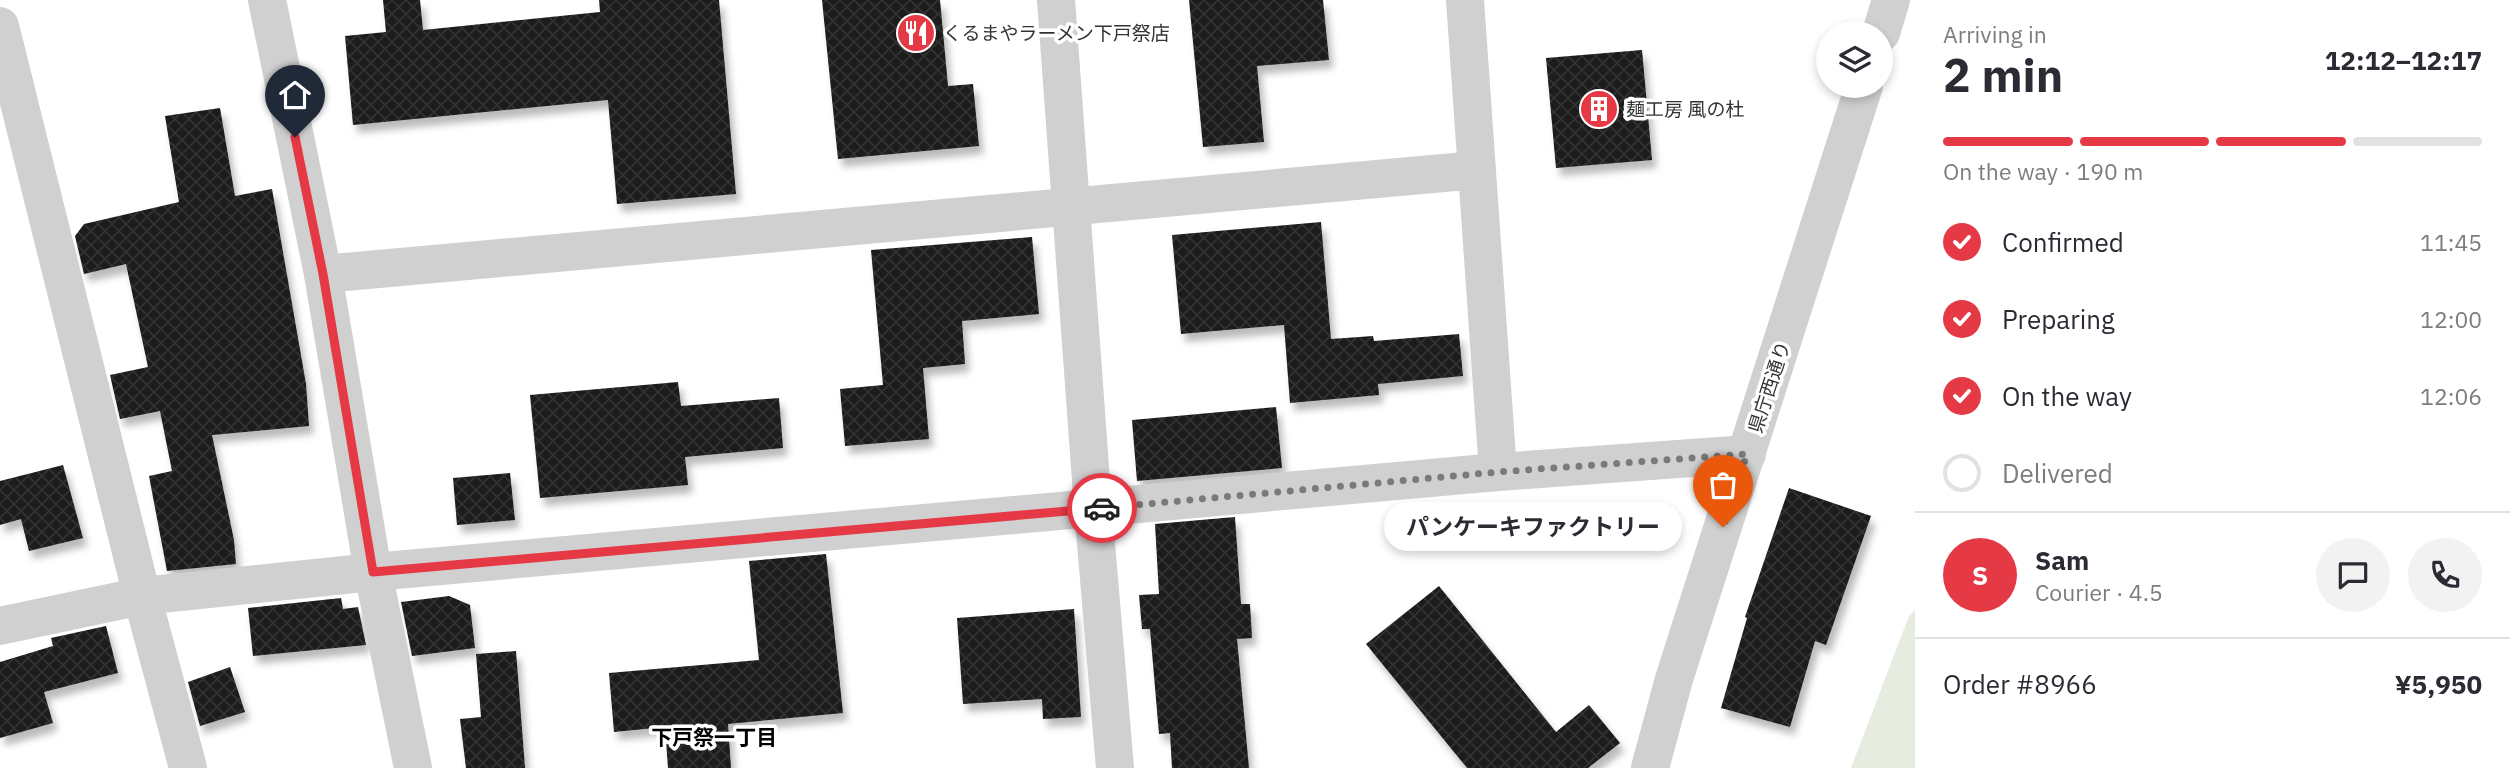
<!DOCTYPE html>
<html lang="en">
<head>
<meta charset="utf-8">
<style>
  body { margin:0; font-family:"IBM Plex Sans","Noto Sans JP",sans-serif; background:#f2f2f3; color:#2b2b33; height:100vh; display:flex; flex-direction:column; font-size:26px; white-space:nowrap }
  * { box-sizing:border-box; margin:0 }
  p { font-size:23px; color:#7c7c81 }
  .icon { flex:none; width:38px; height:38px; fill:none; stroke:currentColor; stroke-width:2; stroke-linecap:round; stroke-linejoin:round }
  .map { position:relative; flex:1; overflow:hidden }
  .sheet { display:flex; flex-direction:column; background:#fff; width:595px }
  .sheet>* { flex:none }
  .controls { position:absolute; left:1816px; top:21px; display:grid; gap:14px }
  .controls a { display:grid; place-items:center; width:77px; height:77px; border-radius:50%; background:#fff; box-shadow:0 4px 10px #0003; font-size:35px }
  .pin { position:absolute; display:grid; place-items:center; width:60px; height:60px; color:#fff; margin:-72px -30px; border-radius:50% 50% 50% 0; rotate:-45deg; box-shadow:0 0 7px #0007 }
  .pin .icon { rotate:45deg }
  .courier { position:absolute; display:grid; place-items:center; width:70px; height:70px; margin:-35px; border:5px solid #e63946; border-radius:50%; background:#fff; color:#222; box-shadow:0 2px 9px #0007 }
  .bubble { position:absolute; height:49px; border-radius:24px; background:#fff; box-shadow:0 4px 10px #0003; font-size:23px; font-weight:700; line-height:49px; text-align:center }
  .headline em { font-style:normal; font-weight:700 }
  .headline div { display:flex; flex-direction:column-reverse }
  .headline { display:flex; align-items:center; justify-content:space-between; height:119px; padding:0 28px }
  h1 { font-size:46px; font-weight:700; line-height:52px }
  .bar { display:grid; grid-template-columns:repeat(4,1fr); gap:10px 7px; align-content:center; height:84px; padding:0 28px }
  .bar i { height:9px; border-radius:5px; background:#e1e1e2 }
  .bar .active { background:#e63946 }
  .bar p { grid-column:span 4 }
  .line { display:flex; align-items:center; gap:18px; padding:0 28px; border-top:2px solid #e1e1e2 }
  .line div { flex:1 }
  .round { display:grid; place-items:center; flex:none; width:74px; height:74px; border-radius:37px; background:#f2f2f3 }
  ol { padding:0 28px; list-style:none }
  li { display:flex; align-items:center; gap:21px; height:77px }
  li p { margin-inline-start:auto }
  li .icon { padding:7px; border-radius:50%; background:#e63946; color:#fff; stroke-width:4 }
  li:last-child { color:#7c7c81 }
  li i { width:38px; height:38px; border:4px solid #e1e1e2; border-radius:50% }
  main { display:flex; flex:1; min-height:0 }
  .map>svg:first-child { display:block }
</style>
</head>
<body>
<main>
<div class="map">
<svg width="1915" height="768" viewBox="0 0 1915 768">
  <defs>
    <pattern id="building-cross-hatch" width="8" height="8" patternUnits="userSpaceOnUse" patternTransform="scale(1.75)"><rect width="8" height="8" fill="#1a1a1a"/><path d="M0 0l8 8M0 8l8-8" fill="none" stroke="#333"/></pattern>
    <filter id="shadow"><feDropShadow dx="4.5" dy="8" stdDeviation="3.5" flood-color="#0004"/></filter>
  </defs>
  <rect width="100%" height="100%" fill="#fff"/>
  <path fill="#e6ecdf" d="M 1915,610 L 1915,768 L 1851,768 L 1909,616 Z"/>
  <g fill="url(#building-cross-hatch)" filter="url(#shadow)">
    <path d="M 383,0 L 420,0 L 423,30 L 600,12 L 599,0 L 719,0 L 736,194 L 617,204 L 608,100 L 353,125 L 345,36 L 386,32 Z"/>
    <path d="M 822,0 L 940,0 L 948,86 L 973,84 L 979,146 L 838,159 Z"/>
    <path d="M 1189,0 L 1323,0 L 1329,60 L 1257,66 L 1264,142 L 1203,147 Z"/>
    <path d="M 1642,50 L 1652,160 L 1556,168 L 1546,58 Z"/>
    <path d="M 220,108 L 235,196 L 272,189 L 306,384 L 309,426 L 212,435 L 234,540 L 236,564 L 167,571 L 149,476 L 172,471 L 160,411 L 120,419 L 110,375 L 148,367 L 126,264 L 84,274 L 75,236 L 84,224 L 179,202 L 165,116 Z"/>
    <path d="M 1321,222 L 1331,339 L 1373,336 L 1374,341 L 1459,334 L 1463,376 L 1378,384 L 1379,395 L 1290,403 L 1284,325 L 1181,334 L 1172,235 Z"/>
    <path d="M 1032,237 L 1039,314 L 962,321 L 965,364 L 923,368 L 929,439 L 845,446 L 840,389 L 883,385 L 871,250 Z"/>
    <path d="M 678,382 L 681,406 L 779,398 L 783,448 L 685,457 L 688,485 L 540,498 L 530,395 Z"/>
    <path d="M 1276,407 L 1282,468 L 1137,481 L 1132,420 Z"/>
    <path d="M 63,465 L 83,538 L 29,551 L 21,519 L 0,525 L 0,481 Z"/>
    <path d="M 510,473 L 515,520 L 457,525 L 453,478 Z"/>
    <path d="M 1789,488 L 1871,516 L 1826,645 L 1815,641 L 1790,727 L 1721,708 L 1747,618 L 1745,617 Z"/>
    <path d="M 1235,517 L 1241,604 L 1250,604 L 1252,638 L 1237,639 L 1249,768 L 1172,768 L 1170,733 L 1159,734 L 1150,629 L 1142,629 L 1139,595 L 1159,594 L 1155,524 Z"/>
    <path d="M 826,554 L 843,713 L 728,724 L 731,768 L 668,768 L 665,727 L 614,732 L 609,673 L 759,660 L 749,561 Z"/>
    <path d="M 1439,586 L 1556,732 L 1589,705 L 1620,743 L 1588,768 L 1467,768 L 1366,644 Z"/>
    <path d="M 449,596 L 470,605 L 475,648 L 412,656 L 401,602 Z"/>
    <path d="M 341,598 L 343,609 L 358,607 L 366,645 L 253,656 L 248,608 Z"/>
    <path d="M 1074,609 L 1081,717 L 1043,719 L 1042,699 L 963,704 L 957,618 Z"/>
    <path d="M 106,626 L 118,673 L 44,692 L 53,723 L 0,738 L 0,662 L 53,646 L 51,638 Z"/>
    <path d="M 516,651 L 525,768 L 466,768 L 460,719 L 481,717 L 476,654 Z"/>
    <path d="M 230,667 L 245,712 L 200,726 L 188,682 Z"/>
  </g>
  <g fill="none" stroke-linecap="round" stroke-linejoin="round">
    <g stroke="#d0d0d0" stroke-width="38">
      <path d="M 267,0 L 323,274 L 373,572 L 413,768"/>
      <path d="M 1056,0 L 1093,508 L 1115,768"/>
      <path d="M 1465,0 L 1498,472"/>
      <path d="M 0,26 L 142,596 L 188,768"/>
      <path d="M 1881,33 L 1891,0"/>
      <path d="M 323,274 L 1477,170"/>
      <path d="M 0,626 L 142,596 L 373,572 L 1498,472 L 1747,454"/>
      <path d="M 1650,768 L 1674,679 L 1864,86"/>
    </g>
  </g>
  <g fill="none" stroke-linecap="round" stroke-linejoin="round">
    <path stroke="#7a7a7a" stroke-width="7" stroke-dasharray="0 12.6" d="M 1102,508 L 1498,472 L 1747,454 L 1723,527"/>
    <path stroke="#e63946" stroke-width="9" d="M 295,137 L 323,274 L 373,572 L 1102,508"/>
  </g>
  <defs>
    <symbol id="restaurant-disc" viewBox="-11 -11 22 22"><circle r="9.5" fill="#e63946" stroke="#fff"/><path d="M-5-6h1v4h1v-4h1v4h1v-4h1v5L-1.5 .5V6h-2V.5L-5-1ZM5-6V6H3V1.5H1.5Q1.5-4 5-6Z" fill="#fff"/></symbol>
    <symbol id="building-disc" viewBox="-11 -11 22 22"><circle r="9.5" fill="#e63946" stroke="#fff"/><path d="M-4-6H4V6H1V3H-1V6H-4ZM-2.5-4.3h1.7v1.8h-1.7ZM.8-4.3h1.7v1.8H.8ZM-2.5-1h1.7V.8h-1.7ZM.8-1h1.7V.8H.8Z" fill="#fff"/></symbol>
  </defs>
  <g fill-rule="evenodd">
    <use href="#restaurant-disc" x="894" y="11" width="44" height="44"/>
    <use href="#building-disc" x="1577" y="87" width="44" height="44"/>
  </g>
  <g text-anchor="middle" stroke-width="7" stroke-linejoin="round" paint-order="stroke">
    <g font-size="19" fill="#333" stroke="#fff" text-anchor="start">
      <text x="943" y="40">くるまやラーメン下戸祭店</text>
      <text x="1626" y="116">麺工房 風の杜</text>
    </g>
    <g font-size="19" fill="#333" stroke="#fff">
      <text transform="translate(1769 387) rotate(-72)" y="7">県庁西通り</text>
    </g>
    <g font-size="21" font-weight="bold" fill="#000" stroke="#fff">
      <text x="714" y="745">下戸祭一丁目</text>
    </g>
  </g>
</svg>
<div class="controls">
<a><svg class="icon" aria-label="layers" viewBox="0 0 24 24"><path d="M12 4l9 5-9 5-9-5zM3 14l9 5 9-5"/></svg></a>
</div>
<div class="pin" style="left:1723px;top:527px;background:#ea580c"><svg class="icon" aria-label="bag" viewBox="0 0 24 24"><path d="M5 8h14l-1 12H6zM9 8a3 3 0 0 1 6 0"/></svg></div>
<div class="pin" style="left:295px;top:137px;background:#1f2937"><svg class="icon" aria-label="home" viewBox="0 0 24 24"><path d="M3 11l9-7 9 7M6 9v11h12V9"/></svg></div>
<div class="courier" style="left:1102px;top:508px"><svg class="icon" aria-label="car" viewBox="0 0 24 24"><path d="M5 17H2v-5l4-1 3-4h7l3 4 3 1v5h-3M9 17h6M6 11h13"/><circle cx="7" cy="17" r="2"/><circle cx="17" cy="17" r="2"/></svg></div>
<div class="bubble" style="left:1384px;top:502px;width:298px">パンケーキファクトリー</div>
</div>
<section class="sheet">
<div class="headline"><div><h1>2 min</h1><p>Arriving in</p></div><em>12:12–12:17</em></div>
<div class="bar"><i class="active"></i><i class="active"></i><i class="active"></i><i></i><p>On the way · 190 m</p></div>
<ol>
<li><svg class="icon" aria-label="check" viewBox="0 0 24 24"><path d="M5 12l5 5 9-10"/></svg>Confirmed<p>11:45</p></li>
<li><svg class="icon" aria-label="check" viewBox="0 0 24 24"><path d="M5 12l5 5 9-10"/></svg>Preparing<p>12:00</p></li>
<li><svg class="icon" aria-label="check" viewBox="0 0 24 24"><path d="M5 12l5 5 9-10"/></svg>On the way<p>12:06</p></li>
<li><i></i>Delivered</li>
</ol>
<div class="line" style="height:126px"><b class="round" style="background:#e63946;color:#fff">S</b><div><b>Sam</b><p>Courier · 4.5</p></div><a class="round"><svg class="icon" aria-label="chat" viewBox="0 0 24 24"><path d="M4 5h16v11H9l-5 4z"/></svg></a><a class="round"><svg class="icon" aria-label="phone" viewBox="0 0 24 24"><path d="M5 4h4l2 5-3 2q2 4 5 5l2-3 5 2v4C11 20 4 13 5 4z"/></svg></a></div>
<div class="line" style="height:91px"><div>Order #8966</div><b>¥5,950</b></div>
</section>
</main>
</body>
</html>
